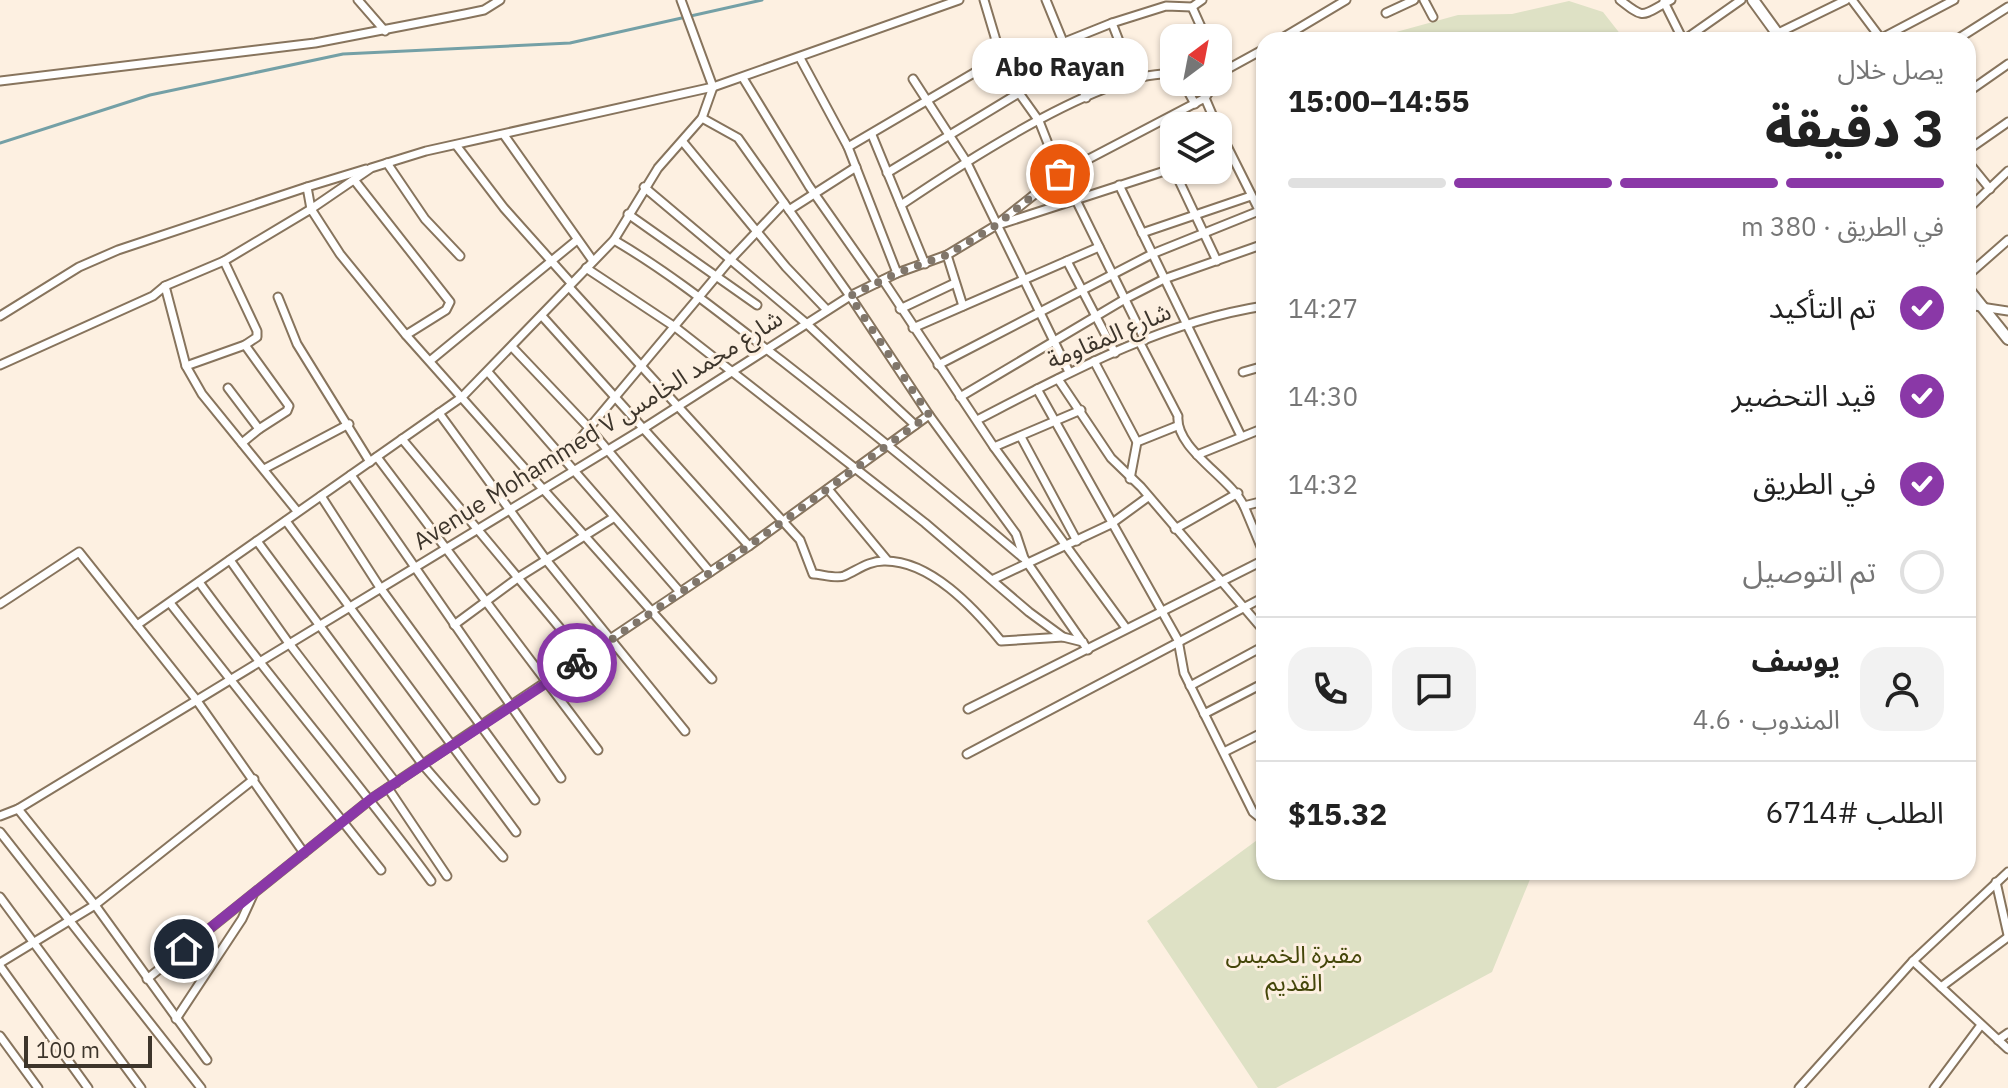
<!DOCTYPE html>
<html lang="ar">
<head>
<meta charset="utf-8">
<style>
  body { margin:0; font-family:"IBM Plex Sans","Noto Sans Arabic",sans-serif; background:#f2f2f2; color:#222; direction:rtl; height:100vh; display:flex; flex-direction:column; font-size:30px; white-space:nowrap }
  * { box-sizing:border-box; margin:0 }
  p { font-size:26px; color:#767676 }
  .icon { flex:none; width:44px; height:44px; fill:none; stroke:currentColor; stroke-width:2; stroke-linecap:round; stroke-linejoin:round }
  .map { position:relative; flex:1; overflow:hidden; direction:ltr }
  .drawer { position:absolute; left:1256px; top:32px; width:720px; height:848px; display:flex; flex-direction:column; background:#fff; border-radius:24px; box-shadow:0 2px 6px #0004; direction:rtl }
  .drawer>* { flex:none }
  .needle { width:52px; rotate:32deg }
  .fabs { position:absolute; left:1160px; top:24px; display:grid; gap:16px }
  .fabs a { display:grid; place-items:center; width:72px; height:72px; border-radius:16px; background:#fff; box-shadow:0 2px 6px #0004; font-size:40px }
  .scale { position:absolute; left:24px; bottom:20px; width:128px; box-sizing:border-box; padding-left:8px; border:4px solid #3d352b; border-top:0; font-size:22px; line-height:28px; white-space:nowrap; color:#3d352b; -webkit-text-stroke:6px #fdf0e1; paint-order:stroke }
  .pin { position:absolute; display:grid; place-items:center; width:68px; height:68px; color:#fff; margin:-34px; border:4px solid #fff; border-radius:50%; box-shadow:0 2px 8px #0007 }
  .courier { position:absolute; display:grid; place-items:center; width:80px; height:80px; margin:-40px; border:6px solid #8a38a7; border-radius:50%; background:#fff; color:#222; box-shadow:0 2px 10px #0007 }
  .bubble { position:absolute; height:56px; border-radius:24px; background:#fff; box-shadow:0 2px 6px #0004; font-size:26px; font-weight:800; line-height:56px; text-align:center; direction:rtl }
  .headline em { font-style:normal; font-weight:800 }
  .headline div { display:flex; flex-direction:column-reverse }
  .headline { display:flex; align-items:center; justify-content:space-between; height:136px; padding:0 32px }
  h1 { font-size:52px; font-weight:800; line-height:60px }
  .bar { display:grid; grid-template-columns:repeat(4,1fr); gap:12px 8px; align-content:center; height:96px; padding:0 32px }
  .bar i { height:10px; border-radius:6px; background:#e0e0e0 }
  .bar .selected { background:#8a38a7 }
  .bar p { grid-column:span 4 }
  .line { display:flex; align-items:center; gap:20px; padding:0 32px; border-top:2px solid #e0e0e0 }
  .line div { flex:1 }
  .round { display:grid; place-items:center; flex:none; width:84px; height:84px; border-radius:24px; background:#f2f2f2 }
  ol { padding:0 32px; list-style:none }
  li { display:flex; align-items:center; gap:24px; height:88px }
  li p { margin-inline-start:auto }
  li .icon { padding:8px; border-radius:50%; background:#8a38a7; color:#fff; stroke-width:4 }
  li:last-child { color:#767676 }
  li i { width:44px; height:44px; border:4px solid #e0e0e0; border-radius:50% }
  .map>svg:first-child { display:block }
</style>
</head>
<body>
<div class="map">
<svg width="2008" height="1088" viewBox="0 0 2008 1088">
  <rect width="100%" height="100%" fill="#fdf0e1"/>
  <g fill="#dee1c5">
    <path d="M 1569,1 L 1603,12 L 1625,40 L 1367,40 L 1458,15 L 1512,14 Z"/>
    <path d="M 1264,835 L 1264,872 L 1533,872 L 1492,972 L 1276,1088 L 1258,1088 L 1147,921 Z"/>
  </g>
  <g fill="none" stroke-linecap="round" stroke-linejoin="round">
    <path stroke="#74a0a6" stroke-width="3" d="M 0,143 L 150,95 L 343,54 L 570,43 L 762,0"/>
    <defs>
      <g id="street">
        <path d="M 358,0 L 385,31"/>
        <path d="M 984,0 L 1001,57 L 1019,93 L 1039,121 L 1060,174"/>
        <path d="M 1046,0 L 1086,98"/>
        <path d="M 1424,0 L 1433,17"/>
        <path d="M 1620,0 C 1646,20 1640,16 1671,0"/>
        <path d="M 1852,0 L 1882,40"/>
        <path d="M 1664,2 L 1683,40"/>
        <path d="M 1192,7 L 1206,38"/>
        <path d="M 1386,13 L 1414,0"/>
        <path d="M 1279,40 L 1346,0"/>
        <path d="M 1684,40 L 1741,0"/>
        <path d="M 1764,40 L 1846,0"/>
        <path d="M 1878,40 L 1954,0"/>
        <path d="M 1956,40 L 2008,7"/>
        <path d="M 1062,43 L 1112,23"/>
        <path d="M 800,58 L 848,147 L 897,273"/>
        <path d="M 1133,77 L 1112,23 L 1166,6 L 1192,7 L 1202,0"/>
        <path d="M 743,78 L 809,186 L 877,283"/>
        <path d="M 913,79 L 966,161 L 1069,372"/>
        <path d="M 1218,79 L 1222,72 L 1264,49"/>
        <path d="M 0,81 L 315,43 L 465,14 L 484,10 L 500,0"/>
        <path d="M 1183,82 L 1195,104"/>
        <path d="M 1968,92 L 2008,64"/>
        <path d="M 1205,98 L 1217,126"/>
        <path d="M 702,118 L 738,138 L 850,296 L 929,415 L 1016,534 L 1024,558 L 1088,650"/>
        <path d="M 1218,128 L 1264,220"/>
        <path d="M 504,135 L 593,261"/>
        <path d="M 872,135 L 925,264"/>
        <path d="M 683,142 L 786,267 L 827,310"/>
        <path d="M 456,145 L 504,208 L 571,283"/>
        <path d="M 848,147 L 1001,57"/>
        <path d="M 1968,150 L 2008,122"/>
        <path d="M 1968,162 L 1990,189"/>
        <path d="M 387,163 L 425,219 L 460,256"/>
        <path d="M 1173,168 L 1217,261"/>
        <path d="M 887,173 L 1019,93"/>
        <path d="M 355,181 L 450,302 L 446,310 L 406,335"/>
        <path d="M 1119,185 L 1241,436"/>
        <path d="M 307,187 L 366,169"/>
        <path d="M 644,187 L 807,324 L 915,425"/>
        <path d="M 1077,202 L 1145,340"/>
        <path d="M 901,205 C 960,165 1105,69 1174,74"/>
        <path d="M 1968,209 L 2008,171"/>
        <path d="M 789,210 L 856,167"/>
        <path d="M 628,214 L 757,305"/>
        <path d="M 1001,224 L 1174,168"/>
        <path d="M 1142,233 L 1251,196"/>
        <path d="M 614,240 C 674,275 727,319 782,361 C 864,425 943,490 1022,557"/>
        <path d="M 947,255 L 963,306"/>
        <path d="M 224,261 L 257,331 L 257,337 L 245,345 L 289,406 L 287,411 L 259,429"/>
        <path d="M 1067,261 L 1115,353"/>
        <path d="M 586,268 L 675,327 L 925,523 L 1029,612 L 1063,637 L 1083,642"/>
        <path d="M 1968,275 L 2008,240"/>
        <path d="M 883,280 L 994,447 L 1126,628"/>
        <path d="M 165,286 L 186,366 L 202,394 L 297,511"/>
        <path d="M 569,287 L 800,540 L 813,574 C 821,574 836,579 844,576 C 858,570 868,561 884,561 C 930,560 974,608 1001,641 L 1063,637"/>
        <path d="M 278,297 L 297,344 L 370,462"/>
        <path d="M 1968,305 L 2008,311"/>
        <path d="M 900,309 L 955,283"/>
        <path d="M 0,316 L 79,267 L 118,250 L 307,187 L 311,209 L 371,168 L 426,151 L 713,87 L 959,0"/>
        <path d="M 542,316 L 749,546"/>
        <path d="M 913,328 L 1099,247"/>
        <path d="M 1140,343 L 1178,416 C 1175,449 1230,477 1244,506 L 1264,501"/>
        <path d="M 513,348 L 590,429 L 710,572"/>
        <path d="M 431,360 L 577,240"/>
        <path d="M 1094,361 L 1137,442"/>
        <path d="M 0,365 L 153,296 L 165,286 L 224,261 L 311,209 L 340,254 L 406,335 L 712,679"/>
        <path d="M 938,365 L 1152,254 L 1259,211"/>
        <path d="M 186,366 L 245,345"/>
        <path d="M 488,372 L 680,592"/>
        <path d="M 1243,372 L 1264,366"/>
        <path d="M 1058,379 L 1111,458 L 1141,487 L 1264,631"/>
        <path d="M 228,388 L 259,429 L 242,443"/>
        <path d="M 1037,389 L 1178,640 L 1184,673 L 1253,812 L 1264,821"/>
        <path d="M 960,397 L 1125,299 L 1164,279 L 1264,244"/>
        <path d="M 439,413 L 547,561 L 685,731"/>
        <path d="M 977,420 C 1068,373 1161,322 1264,306"/>
        <path d="M 1021,437 L 1077,541"/>
        <path d="M 402,439 L 585,658"/>
        <path d="M 994,447 L 1081,410"/>
        <path d="M 1197,455 L 1264,428"/>
        <path d="M 377,457 L 598,750"/>
        <path d="M 564,458 L 730,260 L 784,203"/>
        <path d="M 264,469 L 349,424"/>
        <path d="M 351,475 L 561,778"/>
        <path d="M 1130,479 L 1137,442 L 1177,426"/>
        <path d="M 828,489 L 887,560"/>
        <path d="M 321,496 L 379,586 L 535,800"/>
        <path d="M 1244,506 L 1264,554"/>
        <path d="M 286,521 L 516,832"/>
        <path d="M 1175,529 L 1238,493"/>
        <path d="M 257,541 L 423,765 L 503,857"/>
        <path d="M 230,560 L 288,642 L 396,783"/>
        <path d="M 994,579 L 1111,524 L 1148,497"/>
        <path d="M 199,582 C 273,684 357,779 431,881"/>
        <path d="M 170,603 L 381,870"/>
        <path d="M 0,604 L 79,552 L 195,698 L 304,853"/>
        <path d="M 137,625 L 462,397 L 614,240 L 658,168 L 702,118 L 713,87 L 681,0"/>
        <path d="M 454,625 L 519,577 L 613,518"/>
        <path d="M 1190,686 L 1264,646"/>
        <path d="M 968,709 L 1264,560"/>
        <path d="M 1204,714 L 1264,683"/>
        <path d="M 1224,752 L 1264,732"/>
        <path d="M 967,754 L 1264,597"/>
        <path d="M 388,788 L 447,876"/>
        <path d="M 18,809 L 95,905 L 207,1060"/>
        <path d="M 0,816 L 18,809 L 641,430 L 850,296 L 897,273 L 947,255 L 995,226 L 1060,174 L 1205,98 L 1216,82"/>
        <path d="M 0,832 L 201,1088"/>
        <path d="M 1996,882 L 2008,935"/>
        <path d="M 0,897 L 141,1088"/>
        <path d="M 1913,961 L 2008,1049"/>
        <path d="M 0,963 L 95,905 L 254,779"/>
        <path d="M 0,966 L 88,1088"/>
        <path d="M 147,979 L 371,799 L 749,546 L 929,415"/>
        <path d="M 1941,987 L 2008,937"/>
        <path d="M 176,1019 L 242,919 L 253,895"/>
        <path d="M 0,1036 L 38,1088"/>
        <path d="M 1998,1040 L 2008,1033"/>
        <path d="M 1799,1088 L 1913,961 L 2008,872"/>
        <path d="M 1934,1088 L 1981,1025"/>
      </g>
      <g id="primary">
        <path d="M 1753,0 L 1782,40"/>
        <path d="M 1968,289 L 2008,339"/>
      </g>
    </defs>
    <use href="#street" stroke="#87745d" stroke-width="11"/>
    <use href="#primary" stroke="#87745d" stroke-width="14"/>
    <use href="#street" stroke="#fff" stroke-width="7"/>
    <use href="#primary" stroke="#fff" stroke-width="10"/>
  </g>
  <g fill="none" stroke-linecap="round" stroke-linejoin="round">
    <path stroke="#80766b" stroke-width="8" stroke-dasharray="0 14.4" d="M 577,663 L 749,546 L 929,415 L 850,296 L 897,273 L 947,255 L 995,226 L 1060,174"/>
    <path stroke="#8a38a7" stroke-width="10" d="M 184,949 L 371,799 L 577,663"/>
  </g>
  <g text-anchor="middle" stroke-width="6" stroke-linejoin="round" paint-order="stroke">
    <g font-size="24" fill="#3d352b" stroke="#fdf0e1">
      <text transform="translate(1109 336) rotate(-23)" y="8">شارع المقاومة</text>
      <text transform="translate(598 430) rotate(-32)" y="8">Avenue Mohammed V شارع محمد الخامس</text>
    </g>
    <g font-size="24" fill="#444609" stroke="#fdf0e1">
      <text x="1294" y="963">مقبرة الخميس<tspan x="1294" dy="28">القديم</tspan></text>
    </g>
  </g>
</svg>
<div class="fabs">
<a><svg class="needle" viewBox="-14 -14 28 28"><path d="M0-13l5 13h-10z" fill="#e53935"/><path d="M0 13l5-13h-10z" fill="#767676"/></svg></a>
<a><svg class="icon" aria-label="layers" viewBox="0 0 24 24"><path d="M12 4l9 5-9 5-9-5zM3 14l9 5 9-5"/></svg></a>
</div>
<div class="scale">100 m</div>
<div class="pin" style="left:1060px;top:174px;background:#ea580c"><svg class="icon" aria-label="bag" viewBox="0 0 24 24"><path d="M5 8h14l-1 12H6zM9 8a3 3 0 0 1 6 0"/></svg></div>
<div class="pin" style="left:184px;top:949px;background:#1f2937"><svg class="icon" aria-label="home" viewBox="0 0 24 24"><path d="M3 11l9-7 9 7M6 9v11h12V9"/></svg></div>
<div class="courier" style="left:577px;top:663px"><svg class="icon" aria-label="bike" viewBox="0 0 24 24"><circle cx="6" cy="16" r="4"/><circle cx="18" cy="16" r="4"/><path d="M6 16l4-8h5l3 8M10 8l3 8H6M13 5h3"/></svg></div>
<div class="bubble" style="left:972px;top:38px;width:176px">Abo Rayan</div>
<section class="drawer">
<div class="headline"><div><h1>3 دقيقة</h1><p>يصل خلال</p></div><em>14:55–15:00</em></div>
<div class="bar"><i class="selected"></i><i class="selected"></i><i class="selected"></i><i></i><p>في الطريق · 380 m</p></div>
<ol>
<li><svg class="icon" aria-label="check" viewBox="0 0 24 24"><path d="M5 12l5 5 9-10"/></svg>تم التأكيد<p>14:27</p></li>
<li><svg class="icon" aria-label="check" viewBox="0 0 24 24"><path d="M5 12l5 5 9-10"/></svg>قيد التحضير<p>14:30</p></li>
<li><svg class="icon" aria-label="check" viewBox="0 0 24 24"><path d="M5 12l5 5 9-10"/></svg>في الطريق<p>14:32</p></li>
<li><i></i>تم التوصيل</li>
</ol>
<div class="line" style="height:144px"><a class="round"><svg class="icon" aria-label="person" viewBox="0 0 24 24"><circle cx="12" cy="8" r="4"/><path d="M4 21q1-7 8-7t8 7"/></svg></a><div><b>يوسف</b><p>المندوب · 4.6</p></div><a class="round"><svg class="icon" aria-label="chat" viewBox="0 0 24 24"><path d="M4 5h16v11H9l-5 4z"/></svg></a><a class="round"><svg class="icon" aria-label="phone" viewBox="0 0 24 24"><path d="M5 4h4l2 5-3 2q2 4 5 5l2-3 5 2v4C11 20 4 13 5 4z"/></svg></a></div>
<div class="line" style="height:104px"><div>الطلب #6714</div><b>$15.32</b></div>
</section>
</div>
</body>
</html>
